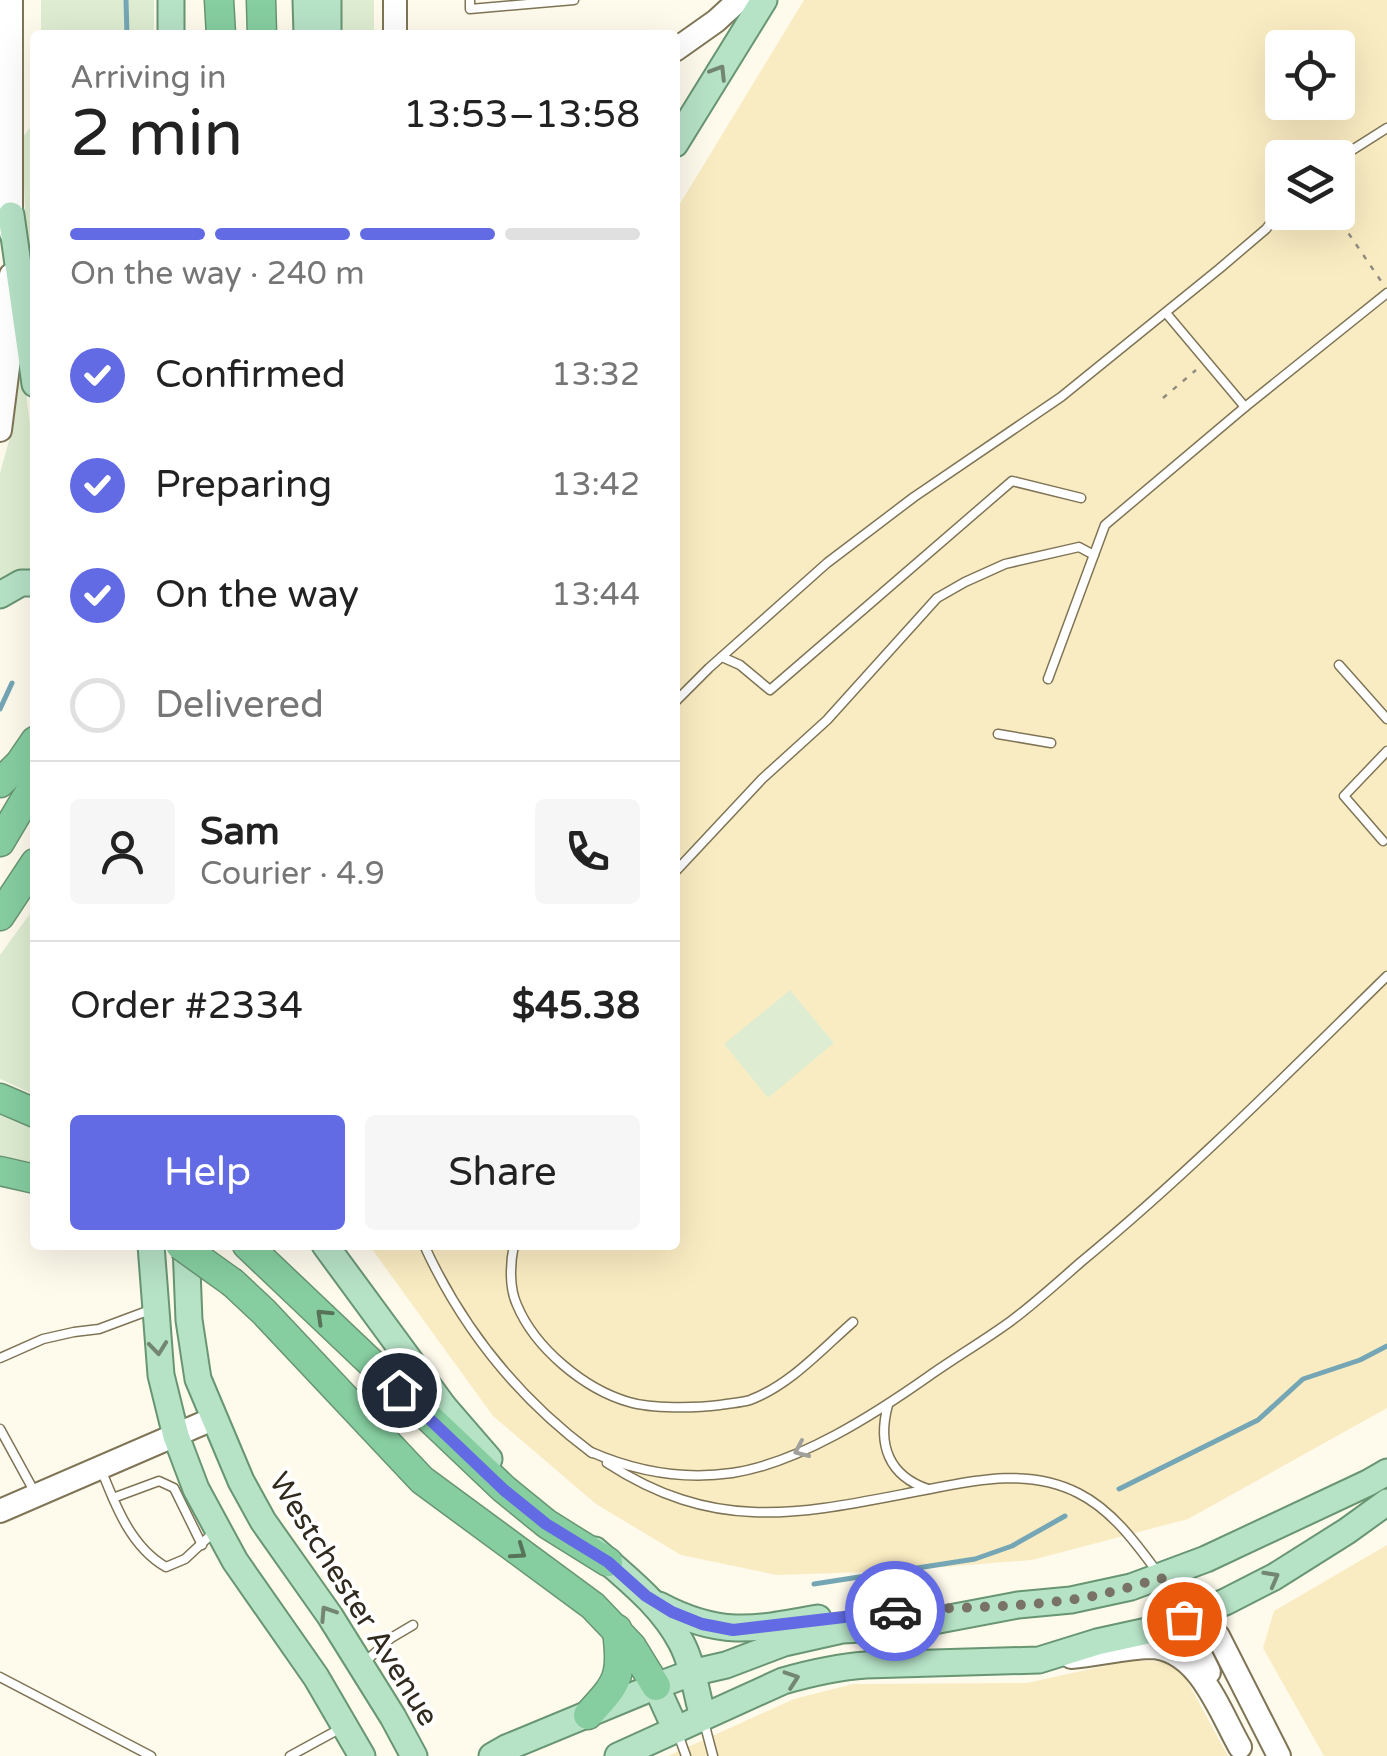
<!DOCTYPE html>
<html lang="en">
<head>
<meta charset="utf-8">
<style>
  body { margin:0; font-family:"Varela Round",sans-serif; background:#f6f6f6; color:#222; height:100vh; display:flex; flex-direction:column; font-size:38px; white-space:nowrap }
  * { box-sizing:border-box; margin:0 }
  p { font-size:32px; color:#767676 }
  .icon { flex:none; width:55px; height:55px; fill:none; stroke:currentColor; stroke-width:2; stroke-linecap:round; stroke-linejoin:round }
  .map { position:relative; flex:1; overflow:hidden }
  .drawer { position:absolute; left:30px; top:30px; width:650px; height:1220px; display:flex; flex-direction:column; background:#fff; border-radius:10px; box-shadow:0 10px 40px #0002 }
  .drawer>* { flex:none }
  .fabs { position:absolute; left:1265px; top:30px; display:grid; gap:20px }
  .fabs a { display:grid; place-items:center; width:90px; height:90px; border-radius:10px; background:#fff; box-shadow:0 10px 40px #0002; font-size:50px }
  .pin { position:absolute; display:grid; place-items:center; width:85px; height:85px; color:#fff; margin:-42px; border:5px solid #fff; border-radius:50%; box-shadow:0 2px 10px #0007 }
  .courier { position:absolute; display:grid; place-items:center; width:100px; height:100px; margin:-50px; border:8px solid #626be3; border-radius:50%; background:#fff; color:#222; box-shadow:0 2px 12px #0007 }
  .summary em { font-style:normal; font-weight:600 }
  .summary div { display:flex; flex-direction:column-reverse }
  .summary { display:flex; align-items:center; justify-content:space-between; height:170px; padding:0 40px }
  h1 { font-size:65px; font-weight:600; line-height:75px }
  .bar { display:grid; grid-template-columns:repeat(4,1fr); gap:15px 10px; align-content:center; height:120px; padding:0 40px }
  .bar i { height:12px; border-radius:8px; background:#e0e0e0 }
  .bar .on { background:#626be3 }
  .bar p { grid-column:span 4 }
  .line { display:flex; align-items:center; gap:25px; padding:0 40px; border-top:2px solid #e0e0e0 }
  .line div { flex:1 }
  .round { display:grid; place-items:center; flex:none; width:105px; height:105px; border-radius:10px; background:#f6f6f6 }
  ol { padding:0 40px; list-style:none }
  li { display:flex; align-items:center; gap:30px; height:110px }
  li p { margin-inline-start:auto }
  li .icon { padding:10px; border-radius:50%; background:#626be3; color:#fff; stroke-width:4 }
  li:last-child { color:#767676 }
  li i { width:55px; height:55px; border:5px solid #e0e0e0; border-radius:50% }
  .button { display:flex; gap:20px; margin-top:auto; padding:20px 40px }
  .button a { flex:1; height:115px; border-radius:10px; background:#626be3; color:#fff; font-size:40px; font-weight:600; line-height:115px; text-align:center }
  .button a+a { background:#f6f6f6; color:#222 }
  .map>svg:first-child { display:block }
</style>
</head>
<body>
<div class="map">
<svg width="1387" height="1756" viewBox="0 0 1387 1756">
  <rect width="100%" height="100%" fill="#fefaec"/>
  <g fill="#faecc2" fill-rule="evenodd">
    <path d="M 804,0 L 1387,0 L 1387,1408 L 1188,1519 L 1032,1560 L 893,1571 L 777,1575 L 681,1555 L 596,1504 L 493,1416 L 369,1245 L 675,1245 L 675,212 ZM 1282,48 L 1338,48 L 1338,102 L 1282,102 ZM 1282,158 L 1338,158 L 1338,212 L 1282,212 Z"/>
    <path d="M 1387,1545 L 1387,1756 L 1324,1756 L 1263,1648 L 1274,1611 Z"/>
    <path d="M 1131,1660 L 1166,1662 L 1185,1677 L 1228,1756 L 668,1756 L 794,1699 L 853,1684 L 1027,1683 Z"/>
  </g>
  <g fill="#deedd1">
    <rect x="41" y="0" width="113" height="35"/>
    <path d="M 335,0 L 374,0 L 374,35 L 334,35 Z"/>
    <path d="M 31,126 L 35,126 L 35,315 L 27,248 L 23,166 L 23,137 Z"/>
    <path d="M 24,377 L 35,465 L 35,571 L 6,576 L 0,580 L 0,473 L 12,430 L 19,378 Z"/>
    <path d="M 35,907 L 35,1095 L 0,1079 L 0,955 Z"/>
    <path d="M 790,990 L 834,1043 L 768,1098 L 724,1044 Z"/>
    <path d="M 0,1112 L 35,1127 L 35,1166 L 0,1162 Z"/>
  </g>
  <g fill="none" stroke-linecap="round" stroke-linejoin="round">
    <g stroke="#75a6b5" stroke-width="5">
      <path d="M 126,0 L 127,35"/>
      <path d="M 0,709 L 12,683"/>
      <path d="M 1119,1489 L 1258,1420 L 1303,1379 L 1360,1360 L 1387,1346"/>
      <path d="M 814,1584 L 975,1559 L 1012,1546 L 1065,1516"/>
    </g>
    <defs>
      <g id="lane">
        <path d="M 470,0 L 470,9 L 574,0"/>
        <path d="M 1338,159 L 1387,128"/>
        <path d="M 1166,313 L 1245,407"/>
        <path d="M 722,657 L 740,665 L 770,690 L 1012,481 L 1081,498"/>
        <path d="M 1339,665 L 1387,719"/>
        <path d="M 1048,679 L 1105,525 L 1245,407 L 1387,293"/>
        <path d="M 675,702 L 709,668 L 827,563 L 914,497 L 1061,397 L 1219,269 L 1266,229 L 1282,208"/>
        <path d="M 998,734 L 1051,743"/>
        <path d="M 1383,841 L 1344,796 L 1387,751"/>
        <path d="M 675,872 L 762,779 L 827,720 L 937,598 L 965,582 L 1005,564 L 1079,547 L 1094,555"/>
        <path d="M 424,1245 C 462,1328 518,1398 592,1453"/>
        <path d="M 514,1245 C 510,1263 509,1288 517,1305 C 535,1348 584,1389 629,1402 C 652,1409 696,1408 720,1405 C 729,1403 741,1403 750,1400 C 790,1385 821,1350 853,1322"/>
        <path d="M 0,1358 L 43,1339 L 74,1332 L 99,1329 L 150,1310"/>
        <path d="M 888,1405 C 877,1445 889,1476 928,1489"/>
        <path d="M 0,1429 L 34,1491"/>
        <path d="M 591,1452 C 637,1472 683,1480 732,1473 C 799,1463 875,1414 929,1376 C 956,1357 985,1340 1011,1321 C 1035,1303 1058,1282 1081,1262 C 1189,1173 1287,1074 1387,976"/>
        <path d="M 607,1463 C 721,1537 807,1512 930,1489 C 979,1479 1031,1469 1078,1493 C 1112,1510 1136,1543 1158,1573"/>
        <path d="M 101,1469 C 115,1505 131,1547 166,1567 L 185,1559 L 214,1532"/>
        <path d="M 113,1498 L 159,1481 L 174,1488 L 202,1545"/>
        <path d="M 364,1663 L 391,1638 L 413,1625"/>
        <path d="M 0,1677 L 151,1756"/>
        <path d="M 704,1722 L 713,1756"/>
        <path d="M 678,1734 L 686,1756"/>
        <path d="M 290,1756 L 343,1727"/>
      </g>
      <g id="secondary">
        <path d="M 395,0 L 395,35"/>
        <path d="M 675,50 L 716,21 L 739,0"/>
        <path d="M 11,233 L 11,0"/>
        <path d="M 0,430 L 9,359 L 11,275"/>
        <path d="M 0,1511 L 215,1418"/>
        <path d="M 1161,1578 L 1199,1612 L 1218,1636 L 1279,1756"/>
        <path d="M 1175,1603 L 1209,1672"/>
        <path d="M 1071,1657 C 1097,1655 1123,1648 1149,1647 C 1198,1647 1219,1710 1240,1747"/>
      </g>
      <g id="primary">
        <path d="M 171,0 L 171,35"/>
        <path d="M 306,0 L 307,35"/>
        <path d="M 328,35 L 328,0"/>
        <path d="M 675,144 L 764,0"/>
        <path d="M 11,215 L 35,384"/>
        <path d="M 0,595 L 21,583 L 35,583"/>
        <path d="M 151,1245 L 161,1375 L 176,1436 L 196,1489 L 235,1561 L 316,1677 L 362,1756"/>
        <path d="M 186,1245 L 189,1320 L 198,1379 L 241,1481 L 263,1521 L 330,1616 L 393,1717 L 414,1756"/>
        <path d="M 325,1245 L 444,1407 L 489,1459"/>
        <path d="M 595,1550 C 626,1578 661,1604 681,1642 C 693,1664 696,1693 703,1717"/>
        <path d="M 659,1605 C 719,1637 753,1630 818,1618"/>
        <path d="M 656,1686 L 676,1730"/>
        <path d="M 492,1756 L 506,1748 L 656,1686 L 691,1673 L 726,1665 L 784,1643 L 842,1630 L 902,1627 L 1018,1605 L 1071,1600 L 1131,1587 L 1206,1559 L 1368,1483 L 1387,1472"/>
        <path d="M 618,1756 L 783,1681 C 811,1673 837,1667 866,1665 L 1039,1660 L 1097,1642 L 1161,1628 L 1225,1602 L 1274,1577 L 1347,1531 L 1387,1502"/>
      </g>
      <g id="highway">
        <path d="M 219,0 L 221,35"/>
        <path d="M 261,0 L 262,35"/>
        <path d="M 0,783 L 20,763 L 35,741"/>
        <path d="M 0,842 L 35,783"/>
        <path d="M 0,916 L 35,863"/>
        <path d="M 0,1098 L 35,1113"/>
        <path d="M 0,1171 L 35,1179"/>
        <path d="M 247,1245 L 504,1489 L 547,1524 L 608,1562"/>
        <path d="M 233,1283 L 264,1312 L 422,1480 L 593,1606 L 632,1647 L 656,1686"/>
        <path d="M 588,1715 C 620,1681 622,1676 617,1629"/>
      </g>
    </defs>
    <use href="#lane" stroke="#7f7556" stroke-width="11"/>
    <use href="#secondary" stroke="#7f7556" stroke-width="26"/>
    <use href="#primary" stroke="#689572" stroke-width="29"/>
    <use href="#highway" stroke="#689572" stroke-width="31"/>
    <g stroke="#918c7f" stroke-width="2.5" stroke-dasharray="5 8" stroke-linecap="butt">
      <path d="M 1334,212 L 1381,281"/>
      <path d="M 1163,398 L 1196,370"/>
    </g>
    <use href="#lane" stroke="#fff" stroke-width="8"/>
    <use href="#secondary" stroke="#fff" stroke-width="22"/>
    <use href="#primary" stroke="#b6e2c6" stroke-width="25"/>
    <use href="#highway" stroke="#86cea0" stroke-width="28"/>
    <defs>
      <path id="highway-bridge" d="M 180,1245 L 233,1283"/>
    </defs>
    <use href="#highway-bridge" stroke="#689572" stroke-width="31" stroke-linecap="butt"/>
    <use href="#highway-bridge" stroke="#86cea0" stroke-width="28"/>
  </g>
  <defs><path id="oneway-chevron" d="M-2-3.5L2.5 0L-2 3.5" fill="none" stroke-width="1.6" stroke-linecap="round" stroke-linejoin="round" transform="scale(2.5)"/></defs>
  <g stroke="#738672">
    <use href="#oneway-chevron" transform="translate(719 72) rotate(-58)"/>
    <use href="#oneway-chevron" transform="translate(158 1348) rotate(84)"/>
    <use href="#oneway-chevron" transform="translate(1272 1578) rotate(-29)"/>
    <use href="#oneway-chevron" transform="translate(327 1613) rotate(-123)"/>
    <use href="#oneway-chevron" transform="translate(792 1679) rotate(-19)"/>
  </g>
  <g stroke="#577458">
    <use href="#oneway-chevron" transform="translate(323 1316) rotate(-136)"/>
    <use href="#oneway-chevron" transform="translate(519 1552) rotate(35)"/>
  </g>
  <use stroke="#a2a09a" href="#oneway-chevron" transform="translate(801 1450) rotate(156)"/>
  <g fill="none" stroke-linecap="round" stroke-linejoin="round">
    <path stroke="#787366" stroke-width="10" stroke-dasharray="0 18" d="M 895,1611 C 953,1607 1011,1608 1069,1600 C 1100,1596 1131,1587 1161,1578 L 1199,1612 L 1184,1619"/>
    <path stroke="#626be3" stroke-width="12" d="M 399,1390 L 504,1490 L 546,1524 L 608,1562 L 646,1596 L 672,1612 L 702,1624 L 733,1630 L 895,1611"/>
  </g>
  <g text-anchor="middle" stroke-width="8" stroke-linejoin="round" paint-order="stroke">
    <g font-size="30" fill="#302b1e" stroke="#fff">
      <text transform="translate(354 1599) rotate(58)" y="10">Westchester Avenue</text>
    </g>
  </g>
</svg>
<div class="fabs">
<a><svg class="icon" aria-label="locate" viewBox="0 0 24 24"><circle cx="12" cy="12" r="6"/><path d="M12 2v4M12 18v4M2 12h4M18 12h4"/></svg></a>
<a><svg class="icon" aria-label="layers" viewBox="0 0 24 24"><path d="M12 4l9 5-9 5-9-5zM3 14l9 5 9-5"/></svg></a>
</div>
<div class="pin" style="left:1184px;top:1619px;background:#ea580c"><svg class="icon" aria-label="bag" viewBox="0 0 24 24"><path d="M5 8h14l-1 12H6zM9 8a3 3 0 0 1 6 0"/></svg></div>
<div class="pin" style="left:399px;top:1390px;background:#1f2937"><svg class="icon" aria-label="home" viewBox="0 0 24 24"><path d="M3 11l9-7 9 7M6 9v11h12V9"/></svg></div>
<div class="courier" style="left:895px;top:1611px"><svg class="icon" aria-label="car" viewBox="0 0 24 24"><path d="M5 17H2v-5l4-1 3-4h7l3 4 3 1v5h-3M9 17h6M6 11h13"/><circle cx="7" cy="17" r="2"/><circle cx="17" cy="17" r="2"/></svg></div>
<section class="drawer">
<div class="summary"><div><h1>2 min</h1><p>Arriving in</p></div><em>13:53–13:58</em></div>
<div class="bar"><i class="on"></i><i class="on"></i><i class="on"></i><i></i><p>On the way · 240 m</p></div>
<ol>
<li><svg class="icon" aria-label="check" viewBox="0 0 24 24"><path d="M5 12l5 5 9-10"/></svg>Confirmed<p>13:32</p></li>
<li><svg class="icon" aria-label="check" viewBox="0 0 24 24"><path d="M5 12l5 5 9-10"/></svg>Preparing<p>13:42</p></li>
<li><svg class="icon" aria-label="check" viewBox="0 0 24 24"><path d="M5 12l5 5 9-10"/></svg>On the way<p>13:44</p></li>
<li><i></i>Delivered</li>
</ol>
<div class="line" style="height:180px"><a class="round"><svg class="icon" aria-label="person" viewBox="0 0 24 24"><circle cx="12" cy="8" r="4"/><path d="M4 21q1-7 8-7t8 7"/></svg></a><div><b>Sam</b><p>Courier · 4.9</p></div><a class="round"><svg class="icon" aria-label="phone" viewBox="0 0 24 24"><path d="M5 4h4l2 5-3 2q2 4 5 5l2-3 5 2v4C11 20 4 13 5 4z"/></svg></a></div>
<div class="line" style="height:130px"><div>Order #2334</div><b>$45.38</b></div>
<div class="button"><a>Help</a><a>Share</a></div>
</section>
</div>
</body>
</html>
